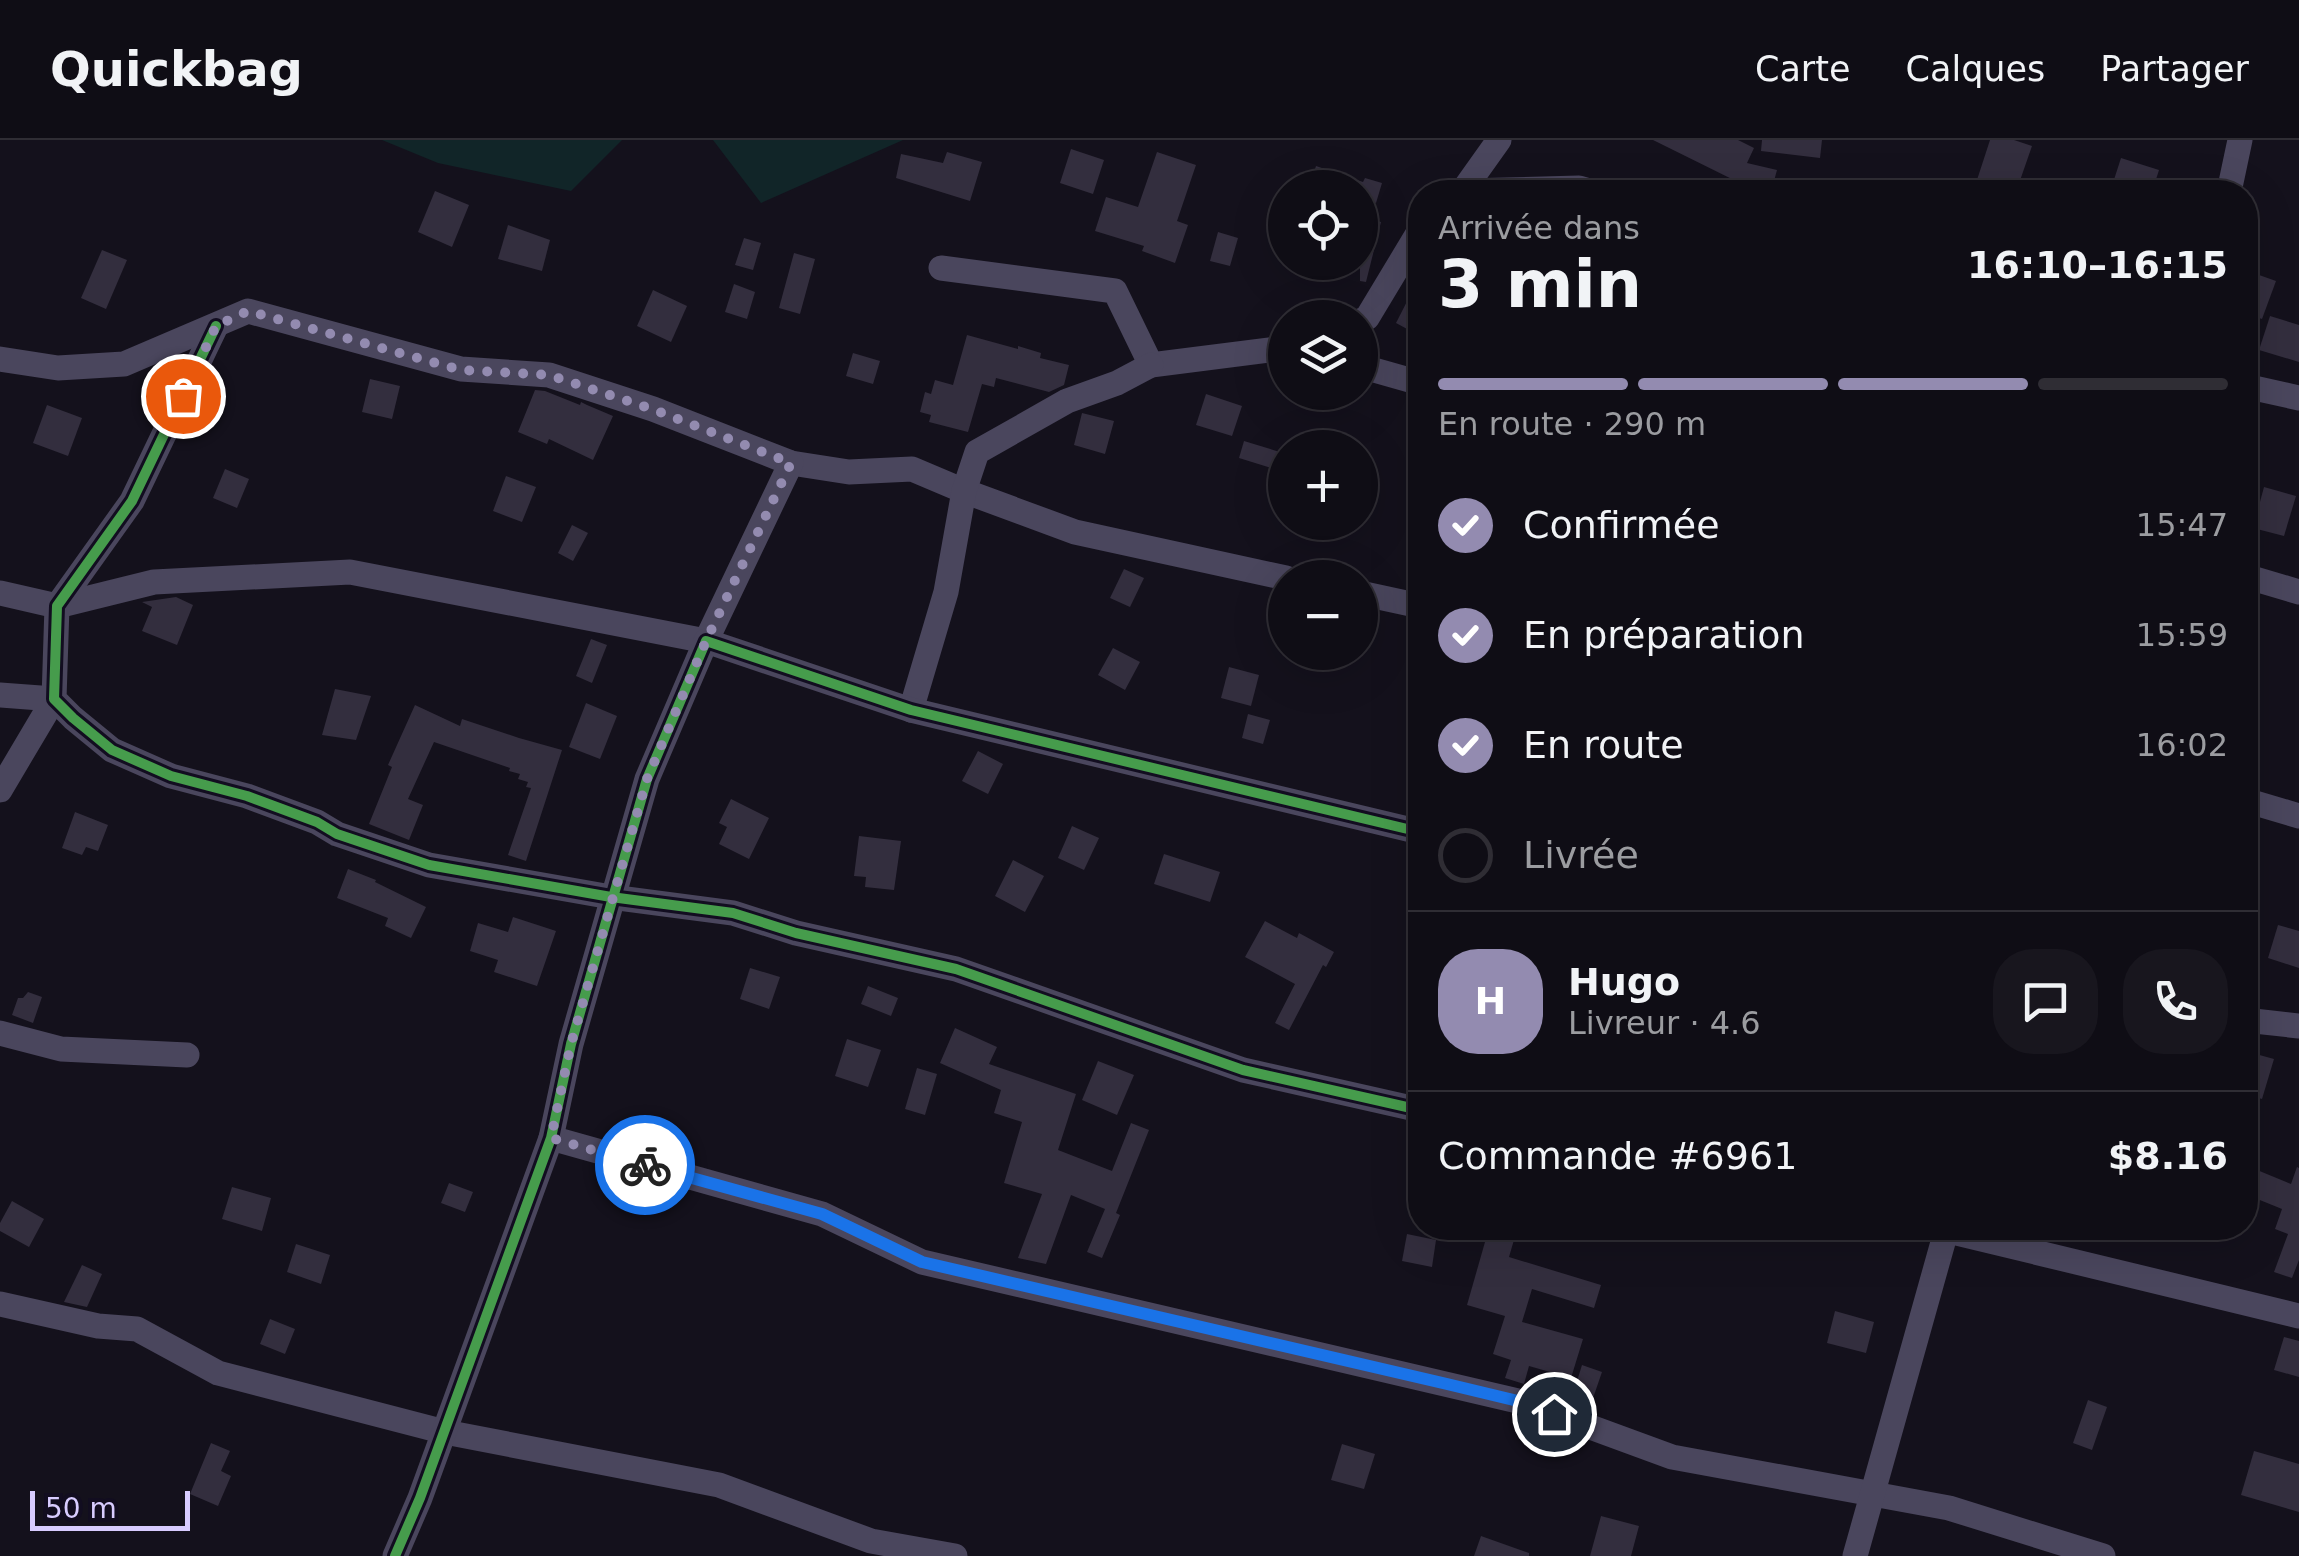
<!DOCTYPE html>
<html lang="fr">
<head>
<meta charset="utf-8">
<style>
  body { margin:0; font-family:"DejaVu Sans",sans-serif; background:#18161e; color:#f1f3f6; height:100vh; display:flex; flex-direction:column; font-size:38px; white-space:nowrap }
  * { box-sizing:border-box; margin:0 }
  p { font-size:32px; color:#9b9ca0 }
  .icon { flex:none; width:55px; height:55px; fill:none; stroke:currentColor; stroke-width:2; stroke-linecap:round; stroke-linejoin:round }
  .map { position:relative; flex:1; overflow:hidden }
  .side { position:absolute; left:1408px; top:40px; width:850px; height:1060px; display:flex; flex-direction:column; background:#0f0d15; border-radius:40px; box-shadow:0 10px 40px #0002,0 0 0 2px #2f2d34 }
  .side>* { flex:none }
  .fabs { position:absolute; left:1268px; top:30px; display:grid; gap:20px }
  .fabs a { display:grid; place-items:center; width:110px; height:110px; border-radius:50%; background:#0f0d15; box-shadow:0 10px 40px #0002,0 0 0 2px #2f2d34; font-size:50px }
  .scale { position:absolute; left:30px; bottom:25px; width:160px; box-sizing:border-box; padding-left:10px; border:5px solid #d8ccff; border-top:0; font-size:28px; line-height:35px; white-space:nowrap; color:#d8ccff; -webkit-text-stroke:8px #120d20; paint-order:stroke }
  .pin { position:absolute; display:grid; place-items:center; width:85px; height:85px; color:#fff; margin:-42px; border:5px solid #fff; border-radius:50%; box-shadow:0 2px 10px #0007 }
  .courier { position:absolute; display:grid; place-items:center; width:100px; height:100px; margin:-50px; border:8px solid #1a73e8; border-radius:50%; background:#fff; color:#222; box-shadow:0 2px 12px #0007 }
  .overview em { font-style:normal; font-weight:700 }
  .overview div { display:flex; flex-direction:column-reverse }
  .overview { display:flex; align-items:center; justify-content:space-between; height:170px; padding:0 30px }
  h1 { font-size:65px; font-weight:700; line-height:75px }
  .bar { display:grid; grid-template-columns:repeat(4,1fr); gap:15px 10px; align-content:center; height:120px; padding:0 30px }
  .bar i { height:12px; border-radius:8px; background:#2f2d34 }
  .bar .active { background:#938bb0 }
  .bar p { grid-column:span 4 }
  .line { display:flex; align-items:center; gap:25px; padding:0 30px; border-top:2px solid #2f2d34 }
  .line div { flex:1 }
  .round { display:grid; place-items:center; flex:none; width:105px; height:105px; border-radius:40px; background:#18161e }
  ol { padding:0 30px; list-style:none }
  li { display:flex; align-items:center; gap:30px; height:110px }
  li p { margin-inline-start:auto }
  li .icon { padding:10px; border-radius:50%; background:#938bb0; color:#fff; stroke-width:4 }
  li:last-child { color:#9b9ca0 }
  li i { width:55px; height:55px; border:5px solid #2f2d34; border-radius:50% }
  header { display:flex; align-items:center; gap:60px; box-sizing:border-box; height:140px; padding:0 50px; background:#0f0d15; border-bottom:2px solid #2f2d34 }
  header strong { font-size:48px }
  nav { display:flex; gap:55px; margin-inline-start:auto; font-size:35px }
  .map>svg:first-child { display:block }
</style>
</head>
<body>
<header>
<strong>Quickbag</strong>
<nav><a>Carte</a><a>Calques</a><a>Partager</a></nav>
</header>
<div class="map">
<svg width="2299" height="1416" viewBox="0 0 2299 1416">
  <rect width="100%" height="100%" fill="#14111c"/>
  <g fill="#112528">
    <path d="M 382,0 L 622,0 L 571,51 L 438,23 Z"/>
    <path d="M 713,0 L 903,0 L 761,63 Z"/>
  </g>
  <g fill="#332e3e">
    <path d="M 1653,0 L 1738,0 L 1754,8 L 1747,23 L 1777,30 L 1771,52 L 1748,52 L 1750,48 Z"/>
    <path d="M 1762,0 L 1822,0 L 1820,18 L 1761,11 Z"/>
    <path d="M 1990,0 L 2014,0 L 2032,6 L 2016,52 L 2003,52 L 1976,43 Z"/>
    <path d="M 1071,9 L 1104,20 L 1093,54 L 1060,43 Z"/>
    <path d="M 947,12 L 982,22 L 970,61 L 896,38 L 901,14 L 943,23 Z"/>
    <path d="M 1157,12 L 1196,25 L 1177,81 L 1188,85 L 1175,123 L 1142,111 L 1144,106 L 1095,91 L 1106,57 L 1138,67 Z"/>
    <path d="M 2121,18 L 2159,30 L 2152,52 L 2110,52 Z"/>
    <path d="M 1316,26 L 1363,42 L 1365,38 L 1382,43 L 1376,63 L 1360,58 L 1362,48 L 1309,48 Z"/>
    <path d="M 435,51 L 469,65 L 452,107 L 418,92 Z"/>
    <path d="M 1360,77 L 1381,82 L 1366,142 L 1360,141 Z"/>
    <path d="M 508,85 L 550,100 L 542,131 L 498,119 Z"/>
    <path d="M 1218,92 L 1238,98 L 1230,126 L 1210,121 Z"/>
    <path d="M 744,98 L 761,103 L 753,130 L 735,125 Z"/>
    <path d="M 102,110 L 127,120 L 106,169 L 81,158 Z"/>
    <path d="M 794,113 L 815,119 L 800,174 L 779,168 Z"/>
    <path d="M 2245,130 L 2276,141 L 2262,179 L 2245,173 Z"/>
    <path d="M 1420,136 L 1420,196 L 1396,183 Z"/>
    <path d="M 734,144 L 755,152 L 747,179 L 725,172 Z"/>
    <path d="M 653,150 L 687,166 L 671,202 L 637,186 Z"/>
    <path d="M 2270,176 L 2299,185 L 2299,222 L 2259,210 Z"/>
    <path d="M 967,195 L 1018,209 L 1018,206 L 1041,213 L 1040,218 L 1069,225 L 1064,245 L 1049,252 L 996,238 L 994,247 L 982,244 L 968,292 L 929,282 L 931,275 L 920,272 L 925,252 L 931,254 L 935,240 L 953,245 Z"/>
    <path d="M 853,213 L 880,221 L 873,244 L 846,236 Z"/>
    <path d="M 370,239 L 400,246 L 392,279 L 362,272 Z"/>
    <path d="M 535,250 L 545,251 L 580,265 L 581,262 L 587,265 L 613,276 L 593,320 L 549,299 L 547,304 L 518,292 Z"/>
    <path d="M 1206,254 L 1242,266 L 1232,296 L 1196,285 Z"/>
    <path d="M 47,265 L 82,278 L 68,316 L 33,303 Z"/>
    <path d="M 1082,273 L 1114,281 L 1105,314 L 1074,305 Z"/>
    <path d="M 1244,301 L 1283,313 L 1278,330 L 1239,318 Z"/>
    <path d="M 225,329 L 249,339 L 237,368 L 213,358 Z"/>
    <path d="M 506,336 L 536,347 L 522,382 L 493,371 Z"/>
    <path d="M 2264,347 L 2296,356 L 2284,396 L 2253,388 Z"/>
    <path d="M 572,385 L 588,393 L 573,421 L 558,413 Z"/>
    <path d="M 1124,429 L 1144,438 L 1130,467 L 1110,458 Z"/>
    <path d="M 176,457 L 193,465 L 177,505 L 142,491 L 152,467 L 142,462 Z"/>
    <path d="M 591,499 L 607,505 L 592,543 L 576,536 Z"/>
    <path d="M 1113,508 L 1140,522 L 1125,550 L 1098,535 Z"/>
    <path d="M 1229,527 L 1259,535 L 1251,566 L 1221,558 Z"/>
    <path d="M 335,549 L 371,556 L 356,600 L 322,595 Z"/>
    <path d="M 586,563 L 617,576 L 600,619 L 569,607 Z"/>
    <path d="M 415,565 L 460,586 L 462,579 L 519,598 L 562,610 L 526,721 L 508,715 L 531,648 L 526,647 L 528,642 L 518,639 L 520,634 L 509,631 L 510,628 L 434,602 L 408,659 L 423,665 L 409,700 L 369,684 L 392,627 L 388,625 Z"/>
    <path d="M 1248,574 L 1270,580 L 1263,604 L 1242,598 Z"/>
    <path d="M 978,611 L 1003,624 L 988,654 L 962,641 Z"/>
    <path d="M 731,659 L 769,678 L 749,719 L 719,704 L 727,687 L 719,683 Z"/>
    <path d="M 75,672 L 108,685 L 98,711 L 86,707 L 82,715 L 62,708 Z"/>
    <path d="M 1072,686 L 1099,698 L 1084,730 L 1058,718 Z"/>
    <path d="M 859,696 L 901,701 L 894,750 L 865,747 L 866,737 L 854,736 Z"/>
    <path d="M 1164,714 L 1220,732 L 1210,762 L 1154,744 Z"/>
    <path d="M 1013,720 L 1044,736 L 1025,772 L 995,756 Z"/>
    <path d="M 348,729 L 376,740 L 375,742 L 426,767 L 411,798 L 385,786 L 388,778 L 337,758 Z"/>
    <path d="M 513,777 L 556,791 L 537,846 L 494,832 L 498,820 L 470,811 L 478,783 L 508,792 Z"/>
    <path d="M 1265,781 L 1297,798 L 1299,793 L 1334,812 L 1326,827 L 1323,825 L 1289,890 L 1275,883 L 1295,844 L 1245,817 Z"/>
    <path d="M 2278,785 L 2299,791 L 2299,828 L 2268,818 Z"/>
    <path d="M 750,828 L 780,837 L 769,869 L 740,859 Z"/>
    <path d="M 868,846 L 898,858 L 891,876 L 861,864 Z"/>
    <path d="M 28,852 L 42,857 L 33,883 L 12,875 L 18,858 L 23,858 Z"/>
    <path d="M 955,888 L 997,907 L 989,924 L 1076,954 L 1058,1010 L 1112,1031 L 1131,983 L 1149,990 L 1116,1073 L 1120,1075 L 1102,1118 L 1087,1112 L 1105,1069 L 1071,1055 L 1046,1124 L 1018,1118 L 1042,1054 L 1004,1043 L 1022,982 L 994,973 L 1001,950 L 940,923 Z"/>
    <path d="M 847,899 L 881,910 L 868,947 L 835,936 Z"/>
    <path d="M 2245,911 L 2274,919 L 2262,959 L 2245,954 Z"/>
    <path d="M 1098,921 L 1134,935 L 1117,975 L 1082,960 Z"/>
    <path d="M 917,928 L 937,934 L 925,975 L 905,969 Z"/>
    <path d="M 2245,1025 L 2291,1044 L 2297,1027 L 2299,1028 L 2299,1120 L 2292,1138 L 2274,1132 L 2288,1094 L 2275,1089 L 2282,1069 L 2245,1054 Z"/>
    <path d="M 449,1043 L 473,1052 L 465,1072 L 441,1063 Z"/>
    <path d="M 232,1047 L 271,1058 L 262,1091 L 222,1079 Z"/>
    <path d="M 12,1061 L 44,1079 L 29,1107 L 0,1091 L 0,1083 Z"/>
    <path d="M 1489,1088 L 1516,1093 L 1509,1117 L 1601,1145 L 1594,1168 L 1532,1149 L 1522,1182 L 1583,1199 L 1571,1238 L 1529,1226 L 1524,1244 L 1505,1238 L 1511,1220 L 1493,1214 L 1505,1176 L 1467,1165 Z"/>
    <path d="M 1407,1094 L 1436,1100 L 1432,1127 L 1402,1121 Z"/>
    <path d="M 296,1104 L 330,1115 L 321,1144 L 287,1132 Z"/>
    <path d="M 82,1125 L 102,1134 L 87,1167 L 64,1162 Z"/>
    <path d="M 1835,1171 L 1874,1182 L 1866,1213 L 1827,1203 Z"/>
    <path d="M 270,1179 L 295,1189 L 285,1214 L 260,1204 Z"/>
    <path d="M 2284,1197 L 2299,1201 L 2299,1237 L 2274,1230 Z"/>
    <path d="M 1582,1225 L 1602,1232 L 1592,1261 L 1573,1254 Z"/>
    <path d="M 2088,1260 L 2107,1267 L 2092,1310 L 2073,1303 Z"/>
    <path d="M 211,1303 L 230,1311 L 221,1331 L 231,1336 L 218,1366 L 190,1354 Z"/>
    <path d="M 1342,1304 L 1375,1314 L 1364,1349 L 1331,1340 Z"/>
    <path d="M 2254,1311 L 2299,1324 L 2299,1372 L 2241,1355 Z"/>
    <path d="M 1601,1376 L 1639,1386 L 1631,1416 L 1590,1416 Z"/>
    <path d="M 1481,1396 L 1529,1413 L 1529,1416 L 1474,1416 Z"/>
  </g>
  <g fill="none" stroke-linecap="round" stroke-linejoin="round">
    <g stroke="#4a465d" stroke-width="25">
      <path d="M 1464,51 L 1579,48 L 1593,52"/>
      <path d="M 1462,52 L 1499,0"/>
      <path d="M 2229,52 L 2240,0"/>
      <path d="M 941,128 L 1115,151 L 1151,225 L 1285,208"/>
      <path d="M 1360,181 L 1367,178 L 1420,90"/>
      <path d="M 216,186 L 132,361 L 57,466 L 54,559 L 73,578 L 112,610 L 171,636 L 247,656 L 317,682 L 337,694 L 429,725 L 611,757 L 733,773 L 796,793 L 956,829 L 1243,930 L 1420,970"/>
      <path d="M 0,219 L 58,228 L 124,224 L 248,171 L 461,229 L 549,235 L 653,269 L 791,323 L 849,332 L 912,329 L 964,351 L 1075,392 L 1286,438"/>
      <path d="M 1360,226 L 1420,243"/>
      <path d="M 2245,246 L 2299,258"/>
      <path d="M 2245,436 L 2299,452"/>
      <path d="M 0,453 L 57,466 L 154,442 L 350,432 L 706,501 L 791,323"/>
      <path d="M 1360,453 L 1420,466"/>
      <path d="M 0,555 L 54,559 L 0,650"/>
      <path d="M 911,570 L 946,452 L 964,351 L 977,312 L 1067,261 L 1117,243 L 1151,225"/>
      <path d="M 2245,660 L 2299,676"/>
      <path d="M 2245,880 L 2299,886"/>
      <path d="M 0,893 L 61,909 L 187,915"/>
      <path d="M 551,998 L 822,1074 L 922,1122 L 1522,1262 L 1672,1317 L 1949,1368 L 2103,1416"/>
      <path d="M 1936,1088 L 2299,1176"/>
      <path d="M 0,1164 L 98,1186 L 137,1189 L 218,1233 L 445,1292 L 719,1345 L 871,1401 L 955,1416"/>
      <path d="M 395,1416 L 420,1358 L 551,998 L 571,904 L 647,639 L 706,501 L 911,570 L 1420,692"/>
      <path d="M 1855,1416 L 1947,1088"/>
    </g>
    <defs>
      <g id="cycleway">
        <path d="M 216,186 L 132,361 L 57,466 L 54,559 L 73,578 L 112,610 L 171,636 L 247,656 L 317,682 L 337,694 L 429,725 L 611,757 L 733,773 L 796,793 L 956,829 L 1243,930 L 1420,970"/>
        <path d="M 395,1416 L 420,1358 L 551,998 L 571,904 L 647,639 L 706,501 L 911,570 L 1420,692"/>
      </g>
    </defs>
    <use href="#cycleway" stroke="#120d20" stroke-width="16"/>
    <use href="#cycleway" stroke="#469c4c" stroke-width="10"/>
  </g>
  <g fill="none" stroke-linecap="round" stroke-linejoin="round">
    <path stroke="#938bb0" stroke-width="10" stroke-dasharray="0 18" d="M 183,256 L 216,186 L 248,171 L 461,230 L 549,235 L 652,269 L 791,323 L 706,501 L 647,639 L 571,904 L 551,998 L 645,1025"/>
    <path stroke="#1a73e8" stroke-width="12" d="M 645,1025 L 822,1074 L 922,1122 L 1447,1244 L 1522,1262 L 1554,1274"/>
  </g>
</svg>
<div class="fabs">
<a><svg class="icon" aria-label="locate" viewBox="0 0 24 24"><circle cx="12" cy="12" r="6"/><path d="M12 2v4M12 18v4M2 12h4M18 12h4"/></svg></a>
<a><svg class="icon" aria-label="layers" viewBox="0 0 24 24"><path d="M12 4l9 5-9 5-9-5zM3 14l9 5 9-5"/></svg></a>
<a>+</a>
<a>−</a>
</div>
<div class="scale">50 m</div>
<div class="pin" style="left:183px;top:256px;background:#ea580c"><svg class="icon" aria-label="bag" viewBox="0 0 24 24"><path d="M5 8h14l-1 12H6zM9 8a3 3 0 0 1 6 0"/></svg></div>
<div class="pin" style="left:1554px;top:1274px;background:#1f2937"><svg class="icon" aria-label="home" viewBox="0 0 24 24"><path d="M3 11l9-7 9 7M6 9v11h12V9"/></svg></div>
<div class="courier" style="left:645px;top:1025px"><svg class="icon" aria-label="bike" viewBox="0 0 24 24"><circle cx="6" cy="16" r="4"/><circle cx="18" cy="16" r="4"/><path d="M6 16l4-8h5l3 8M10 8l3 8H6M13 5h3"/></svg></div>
<section class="side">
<div class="overview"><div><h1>3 min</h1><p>Arrivée dans</p></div><em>16:10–16:15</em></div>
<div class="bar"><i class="active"></i><i class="active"></i><i class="active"></i><i></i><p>En route · 290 m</p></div>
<ol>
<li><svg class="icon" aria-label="check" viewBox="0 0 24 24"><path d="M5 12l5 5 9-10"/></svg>Confirmée<p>15:47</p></li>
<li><svg class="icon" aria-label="check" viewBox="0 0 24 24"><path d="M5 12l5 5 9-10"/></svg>En préparation<p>15:59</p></li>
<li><svg class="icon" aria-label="check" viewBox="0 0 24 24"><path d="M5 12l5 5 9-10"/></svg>En route<p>16:02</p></li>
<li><i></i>Livrée</li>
</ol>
<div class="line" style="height:180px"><b class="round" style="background:#938bb0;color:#fff">H</b><div><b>Hugo</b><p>Livreur · 4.6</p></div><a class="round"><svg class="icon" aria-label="chat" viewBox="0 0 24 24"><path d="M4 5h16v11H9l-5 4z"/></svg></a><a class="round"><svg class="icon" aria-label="phone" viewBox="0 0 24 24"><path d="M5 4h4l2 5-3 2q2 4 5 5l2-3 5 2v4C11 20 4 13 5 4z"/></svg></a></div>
<div class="line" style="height:130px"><div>Commande #6961</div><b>$8.16</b></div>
</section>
</div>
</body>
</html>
